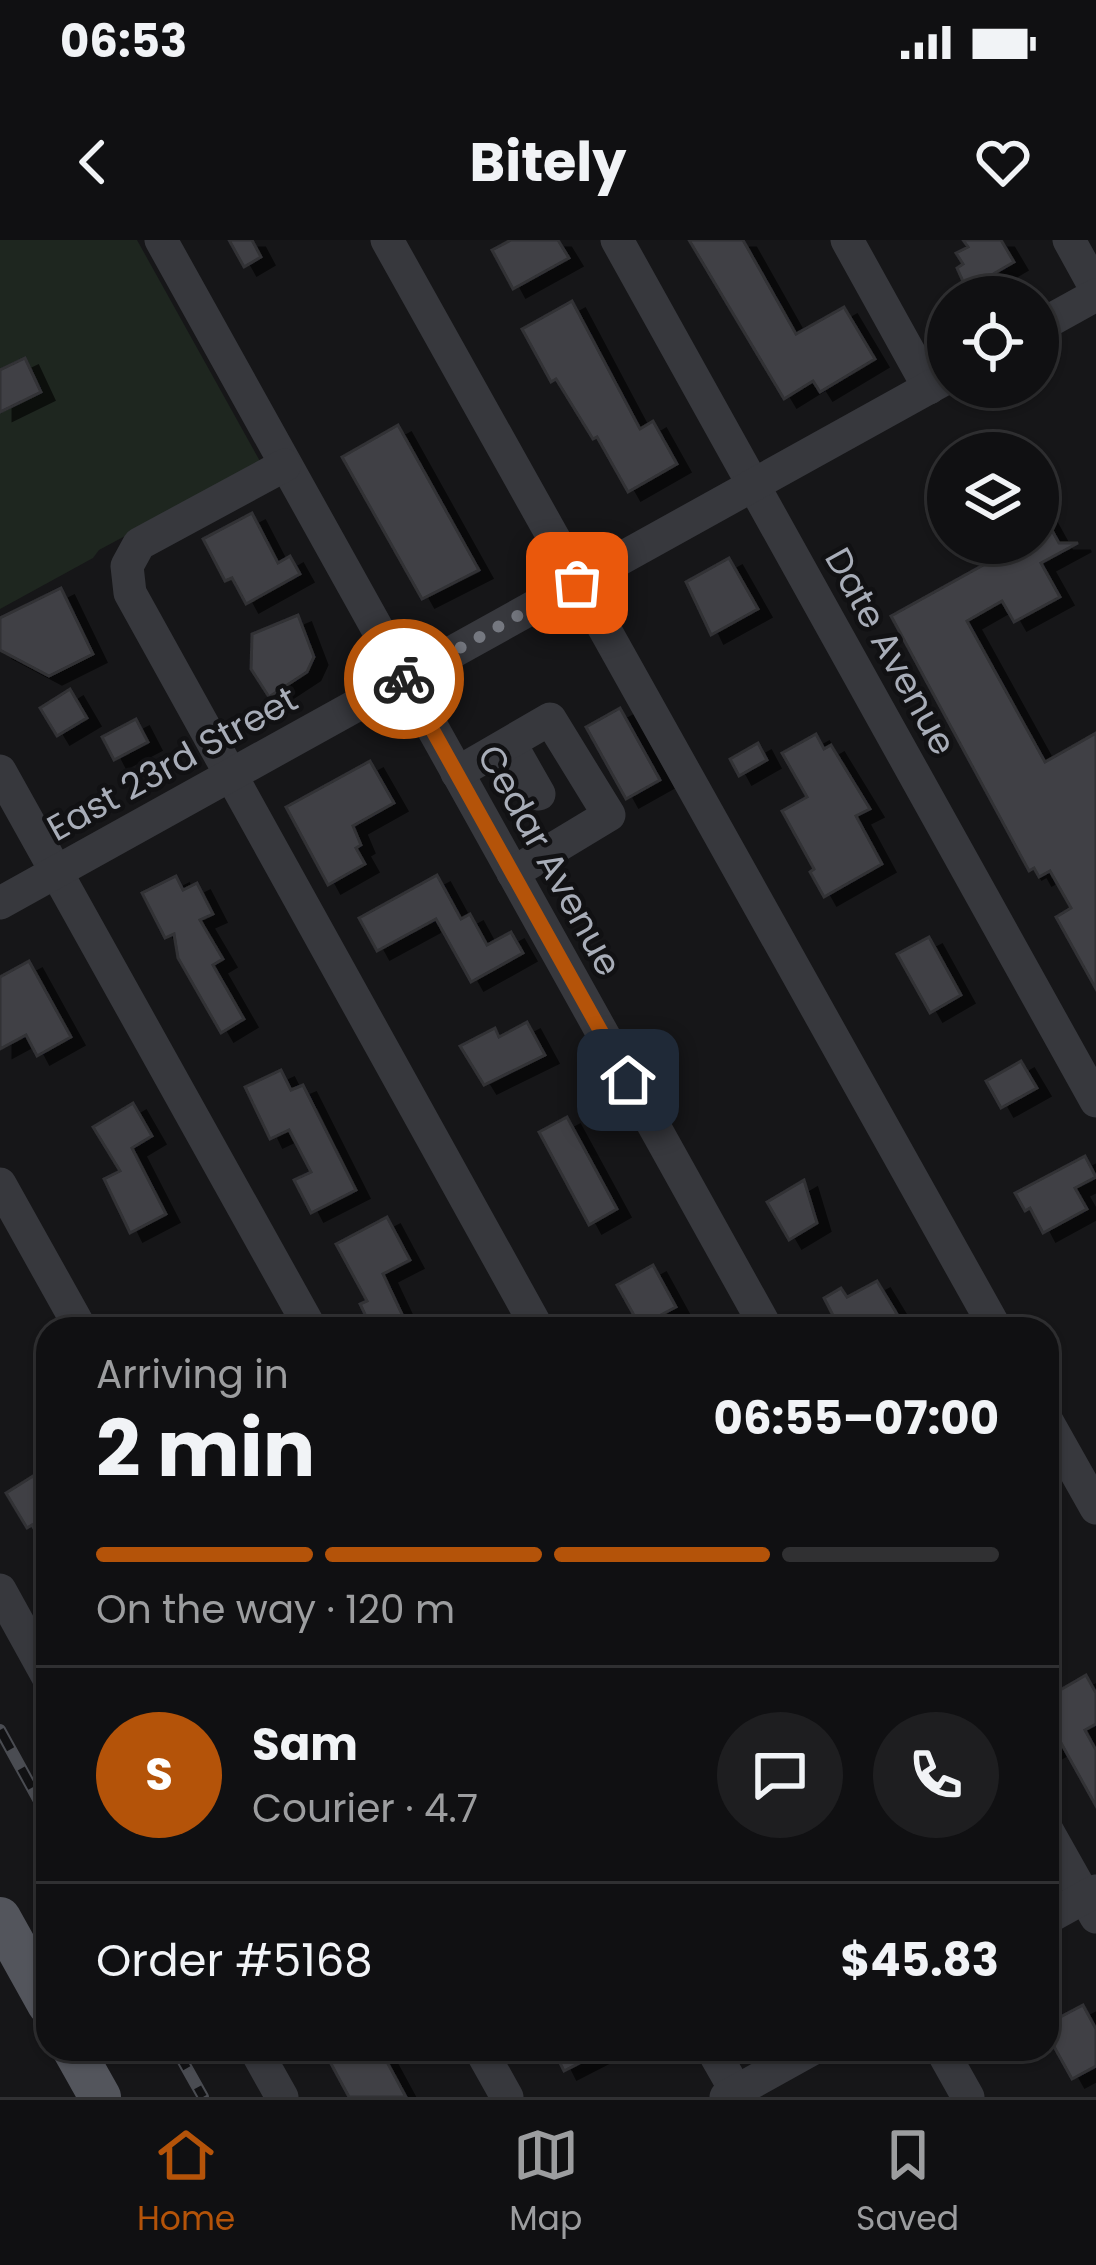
<!DOCTYPE html>
<html lang="en">
<head>
<meta charset="utf-8">
<style>
  body { margin:0; font-family:Poppins,sans-serif; background:#1e1e20; color:#f1f3f6; height:100vh; display:flex; flex-direction:column; font-size:45px; white-space:nowrap }
  * { box-sizing:border-box; margin:0 }
  p { font-size:39px; color:#9c9d9f }
  .icon { flex:none; width:66px; height:66px; fill:none; stroke:currentColor; stroke-width:2; stroke-linecap:round; stroke-linejoin:round }
  .map { position:relative; flex:1; overflow:hidden }
  .details { position:absolute; left:36px; top:1077px; width:1023px; height:744px; display:flex; flex-direction:column; background:#101012; border-radius:36px; box-shadow:0 3px 9px #0004,0 0 0 3px #303032 }
  .details>* { flex:none }
  .controls { position:absolute; left:927px; top:36px; display:grid; gap:24px }
  .controls a { display:grid; place-items:center; width:132px; height:132px; border-radius:50%; background:#101012; box-shadow:0 3px 9px #0004,0 0 0 3px #303032; font-size:60px }
  .pin { position:absolute; display:grid; place-items:center; width:102px; height:102px; color:#fff; margin:-51px; border-radius:24px; box-shadow:0 6px 18px #0006 }
  .courier { position:absolute; display:grid; place-items:center; width:120px; height:120px; margin:-60px; border:9px solid #b45309; border-radius:50%; background:#fff; color:#222; box-shadow:0 3px 15px #0007 }
  .head em { font-style:normal; font-weight:700 }
  .head div { display:flex; flex-direction:column-reverse }
  .head { display:flex; align-items:center; justify-content:space-between; height:204px; padding:0 60px }
  h1 { font-size:78px; font-weight:700; line-height:90px }
  .bar { display:grid; grid-template-columns:repeat(4,1fr); gap:18px 12px; align-content:center; height:144px; padding:0 60px }
  .bar i { height:15px; border-radius:9px; background:#303032 }
  .bar .on { background:#b45309 }
  .bar p { grid-column:span 4 }
  .line { display:flex; align-items:center; gap:30px; padding:0 60px; border-top:3px solid #303032 }
  .line div { flex:1 }
  .round { display:grid; place-items:center; flex:none; width:126px; height:126px; border-radius:63px; background:#1e1e20 }
  .status { display:flex; justify-content:space-between; align-items:center; height:84px; padding:0 60px; background:#101012; direction:ltr }
  .status svg { height:33px; fill:currentColor }
  header { display:flex; justify-content:space-between; align-items:center; height:156px; padding:0 60px; background:#101012; font-size:54px; font-weight:700 }
  .tab-bar { display:flex; justify-content:space-around; align-items:center; height:168px; border-top:3px solid #303032; background:#101012; font-size:33px; color:#9c9d9f }
  .tab-bar a { display:grid; justify-items:center; gap:6px }
  .tab-bar .on { color:#b45309 }
  .map>svg:first-child { display:block }
</style>
</head>
<body>
<div class="status"><b>06:53</b><svg viewBox="0 0 49 12"><path d="M0 12V9h3v3zM5 12V6h3v6zM10 12V3h3v9zM15 12V0h3v12zM26 1h20v11H26zM47 4h2v5h-2z"/></svg></div>
<header><svg class="icon" aria-label="back" viewBox="0 0 24 24"><path d="M15 5l-7 7 7 7"/></svg>Bitely<svg class="icon" aria-label="heart" viewBox="0 0 24 24"><path d="M12 20l-8-8c-3-5 5-10 8-4 3-6 11-1 8 4z"/></svg></header>
<div class="map">
<svg width="1096" height="1857" viewBox="0 0 1096 1857">
  <defs>
    <filter id="shadow"><feDropShadow dx="13" dy="8" stdDeviation="0" flood-color="#0009"/></filter>
  </defs>
  <rect width="100%" height="100%" fill="#161618"/>
  <path fill="#1e261f" d="M 0,0 L 137,0 L 261,223 L 99,310 L 93,318 L 0,369 Z"/>
  <g fill="#404145" stroke="#303034" stroke-width="3" filter="url(#shadow)">
    <path d="M 229,0 L 252,0 L 261,17 L 244,27 Z"/>
    <path d="M 511,0 L 558,0 L 569,18 L 513,49 L 492,10 Z"/>
    <path d="M 689,0 L 743,0 L 796,94 L 844,67 L 875,119 L 820,152 L 813,141 L 784,159 Z"/>
    <path d="M 963,0 L 1001,0 L 1014,22 L 988,37 L 997,57 L 970,57 L 957,28 L 963,24 L 956,13 L 968,7 Z"/>
    <path d="M 572,61 L 640,189 L 653,181 L 677,224 L 628,252 L 597,197 L 593,199 L 556,139 L 551,142 L 522,89 Z"/>
    <path d="M 25,118 L 41,152 L 0,172 L 0,130 Z"/>
    <path d="M 398,185 L 479,330 L 422,359 L 342,217 Z"/>
    <path d="M 1038,265 L 1059,303 L 1078,303 L 1041,323 L 1060,357 L 1014,382 L 1002,361 L 967,381 L 1045,522 L 1096,493 L 1096,749 L 1056,677 L 1071,668 L 1050,631 L 1039,637 L 1034,628 L 1029,631 L 891,376 L 1023,303 L 1038,303 Z"/>
    <path d="M 252,273 L 278,323 L 290,316 L 300,334 L 246,364 L 232,338 L 225,341 L 203,299 Z"/>
    <path d="M 729,318 L 758,369 L 711,395 L 686,342 Z"/>
    <path d="M 61,348 L 93,414 L 49,436 L 0,410 L 0,378 Z"/>
    <path d="M 298,375 L 314,417 L 307,432 L 269,457 L 251,429 L 252,394 Z"/>
    <path d="M 70,449 L 87,478 L 57,496 L 40,468 Z"/>
    <path d="M 620,468 L 660,540 L 626,559 L 586,487 Z"/>
    <path d="M 136,479 L 148,502 L 114,520 L 102,497 Z"/>
    <path d="M 816,494 L 824,509 L 831,505 L 870,569 L 856,576 L 882,624 L 824,657 L 810,632 L 814,629 L 782,571 L 807,557 L 782,513 Z"/>
    <path d="M 758,503 L 767,520 L 739,536 L 730,519 Z"/>
    <path d="M 370,521 L 394,563 L 353,586 L 361,605 L 356,608 L 365,624 L 328,645 L 286,567 Z"/>
    <path d="M 437,635 L 461,679 L 470,674 L 487,705 L 511,692 L 523,713 L 471,742 L 436,679 L 377,711 L 359,678 Z"/>
    <path d="M 176,636 L 183,650 L 197,643 L 213,674 L 200,680 L 223,719 L 213,725 L 244,779 L 221,793 L 178,718 L 174,694 L 165,698 L 142,653 Z"/>
    <path d="M 929,697 L 961,755 L 930,773 L 897,714 Z"/>
    <path d="M 29,721 L 71,797 L 37,816 L 26,795 L 0,809 L 0,737 Z"/>
    <path d="M 527,782 L 545,815 L 484,845 L 460,806 L 495,788 L 499,797 Z"/>
    <path d="M 1021,821 L 1037,848 L 1001,868 L 986,841 Z"/>
    <path d="M 281,830 L 291,850 L 303,845 L 356,950 L 311,973 L 294,940 L 311,932 L 289,890 L 270,899 L 245,847 Z"/>
    <path d="M 133,863 L 152,896 L 132,908 L 166,974 L 130,993 L 104,939 L 120,931 L 93,887 Z"/>
    <path d="M 567,877 L 617,969 L 589,985 L 539,892 Z"/>
    <path d="M 1085,916 L 1096,937 L 1075,948 L 1087,969 L 1043,993 L 1030,968 L 1025,971 L 1015,953 Z"/>
    <path d="M 804,940 L 817,983 L 789,1000 L 767,962 Z"/>
    <path d="M 387,977 L 410,1020 L 383,1034 L 409,1089 L 372,1089 L 360,1064 L 367,1061 L 336,1004 Z"/>
    <path d="M 653,1025 L 676,1067 L 640,1086 L 617,1045 Z"/>
    <path d="M 877,1041 L 897,1074 L 870,1089 L 840,1089 L 824,1058 L 841,1048 L 847,1057 Z"/>
    <path d="M 33,1236 L 48,1261 L 48,1313 L 32,1285 L 27,1288 L 6,1253 Z"/>
    <path d="M 1086,1435 L 1096,1453 L 1096,1484 L 1085,1490 L 1096,1510 L 1096,1566 L 1061,1503 L 1047,1511 L 1047,1484 L 1059,1478 L 1048,1457 Z"/>
    <path d="M 1083,1765 L 1096,1789 L 1096,1826 L 1072,1839 L 1047,1794 L 1047,1784 Z"/>
    <path d="M 323,1809 L 358,1809 L 363,1817 L 380,1809 L 406,1857 L 349,1857 Z"/>
    <path d="M 553,1809 L 607,1809 L 564,1831 Z"/>
  </g>
  <g fill="none" stroke-linecap="round" stroke-linejoin="round">
    <g stroke="#37383d" stroke-width="33">
      <path d="M 161,0 L 767,1089"/>
      <path d="M 387,0 L 996,1089"/>
      <path d="M 617,0 L 1096,861"/>
      <path d="M 847,0 L 929,148"/>
      <path d="M 1069,0 L 1096,49"/>
      <path d="M 1038,87 L 1096,55"/>
      <path d="M 285,225 L 139,304 L 127,326 L 130,353 L 538,1089"/>
      <path d="M 510,503 L 539,554"/>
      <path d="M 0,531 L 311,1089"/>
      <path d="M 457,533 L 550,479 L 609,575 L 513,633"/>
      <path d="M 0,663 L 948,137"/>
      <path d="M 0,944 L 81,1089"/>
      <path d="M 1047,1181 L 1096,1268"/>
      <path d="M 0,1350 L 48,1437"/>
      <path d="M 1047,1590 L 1096,1677"/>
      <path d="M 1047,1678 L 1096,1651"/>
      <path d="M 255,1809 L 282,1857"/>
      <path d="M 480,1809 L 507,1857"/>
      <path d="M 712,1809 L 736,1851"/>
      <path d="M 941,1809 L 968,1857"/>
      <path d="M 726,1857 L 812,1809"/>
    </g>
    <g stroke="#53555c" stroke-width="42">
      <path d="M 0,1678 L 48,1764"/>
      <path d="M 73,1809 L 100,1857"/>
    </g>
    <defs>
      <g id="rail">
        <path d="M 0,1490 L 48,1577"/>
        <path d="M 176,1809 L 203,1857"/>
      </g>
    </defs>
    <use href="#rail" stroke="#4a4c52" stroke-width="12"/>
    <use href="#rail" stroke="#111113" stroke-width="8" stroke-dasharray="22" stroke-linecap="butt"/>
  </g>
  <g fill="none" stroke-linecap="round" stroke-linejoin="round">
    <path stroke="#757880" stroke-width="12" stroke-dasharray="0 21.6" d="M 404,439 L 577,343"/>
    <path stroke="#b45309" stroke-width="15" d="M 404,439 L 628,840"/>
  </g>
  <g text-anchor="middle" stroke-width="9" stroke-linejoin="round" paint-order="stroke">
    <g font-size="36" fill="#a8adb8" stroke="#111113">
      <text transform="translate(891 411) rotate(61)" y="13">Date Avenue</text>
      <text transform="translate(172 523) rotate(-29)" y="13">East 23rd Street</text>
      <text transform="translate(550 620) rotate(61)" y="13">Cedar Avenue</text>
    </g>
  </g>
</svg>
<div class="controls">
<a><svg class="icon" aria-label="locate" viewBox="0 0 24 24"><circle cx="12" cy="12" r="6"/><path d="M12 2v4M12 18v4M2 12h4M18 12h4"/></svg></a>
<a><svg class="icon" aria-label="layers" viewBox="0 0 24 24"><path d="M12 4l9 5-9 5-9-5zM3 14l9 5 9-5"/></svg></a>
</div>
<div class="pin" style="left:577px;top:343px;background:#ea580c"><svg class="icon" aria-label="bag" viewBox="0 0 24 24"><path d="M5 8h14l-1 12H6zM9 8a3 3 0 0 1 6 0"/></svg></div>
<div class="pin" style="left:628px;top:840px;background:#1f2937"><svg class="icon" aria-label="home" viewBox="0 0 24 24"><path d="M3 11l9-7 9 7M6 9v11h12V9"/></svg></div>
<div class="courier" style="left:404px;top:439px"><svg class="icon" aria-label="bike" viewBox="0 0 24 24"><circle cx="6" cy="16" r="4"/><circle cx="18" cy="16" r="4"/><path d="M6 16l4-8h5l3 8M10 8l3 8H6M13 5h3"/></svg></div>
<section class="details">
<div class="head"><div><h1>2 min</h1><p>Arriving in</p></div><em>06:55–07:00</em></div>
<div class="bar"><i class="on"></i><i class="on"></i><i class="on"></i><i></i><p>On the way · 120 m</p></div>
<div class="line" style="height:216px"><b class="round" style="background:#b45309;color:#fff">S</b><div><b>Sam</b><p>Courier · 4.7</p></div><a class="round"><svg class="icon" aria-label="chat" viewBox="0 0 24 24"><path d="M4 5h16v11H9l-5 4z"/></svg></a><a class="round"><svg class="icon" aria-label="phone" viewBox="0 0 24 24"><path d="M5 4h4l2 5-3 2q2 4 5 5l2-3 5 2v4C11 20 4 13 5 4z"/></svg></a></div>
<div class="line" style="height:156px"><div>Order #5168</div><b>$45.83</b></div>
</section>
</div>
<nav class="tab-bar">
<a class="on"><svg class="icon" aria-label="home" viewBox="0 0 24 24"><path d="M3 11l9-7 9 7M6 9v11h12V9"/></svg>Home</a>
<a><svg class="icon" aria-label="map" viewBox="0 0 24 24"><path d="M3 6l6-2 6 2 6-2v14l-6 2-6-2-6 2zM9 4v14M15 6v14"/></svg>Map</a>
<a><svg class="icon" aria-label="saved" viewBox="0 0 24 24"><path d="M7 4h10v16l-5-4-5 4z"/></svg>Saved</a>
</nav>
</body>
</html>
